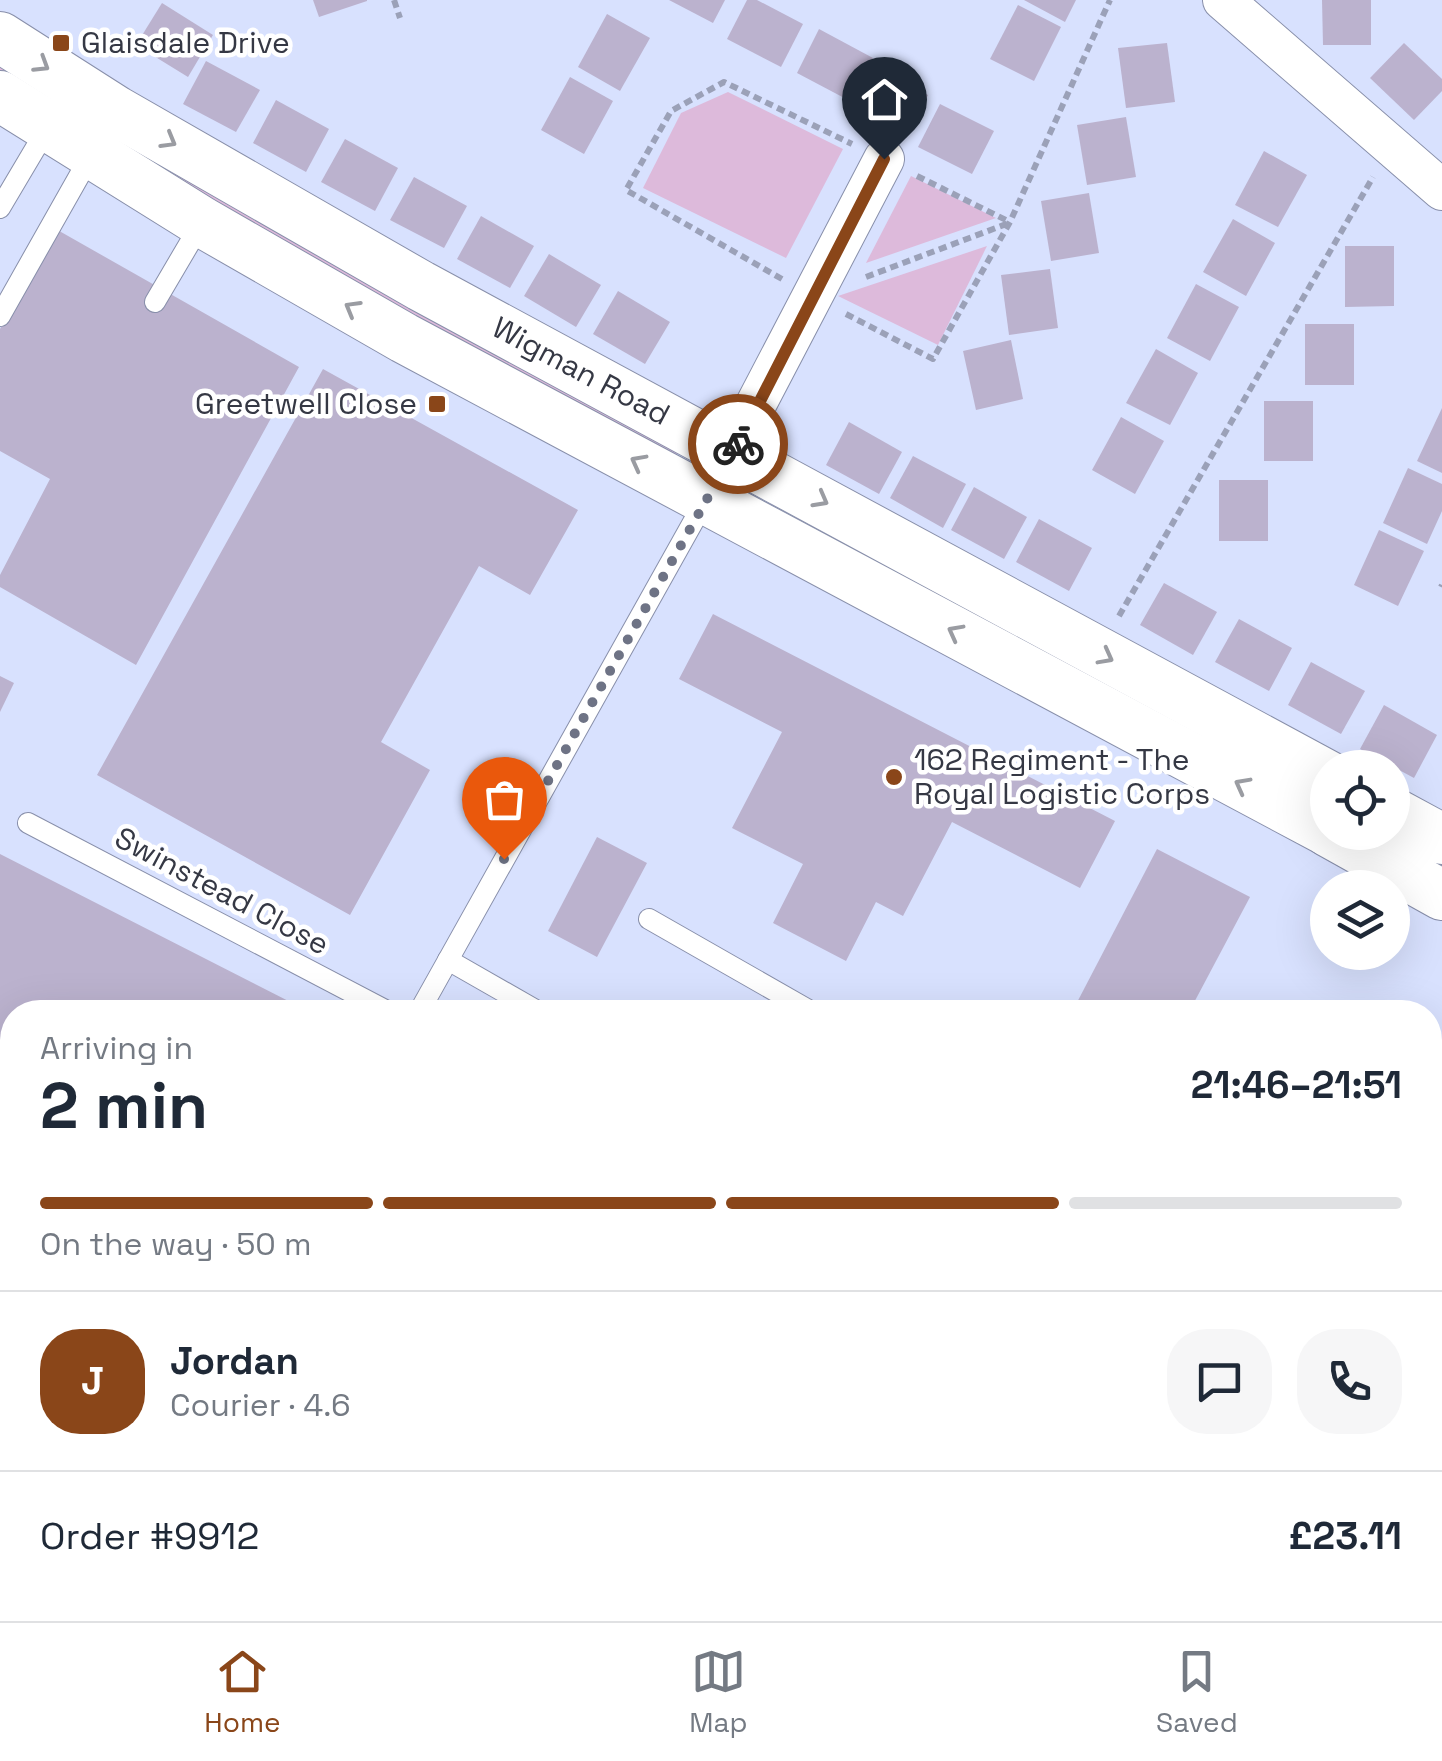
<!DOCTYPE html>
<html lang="en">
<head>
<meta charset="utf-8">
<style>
  body { margin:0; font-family:"Space Grotesk",sans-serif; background:#f6f6f7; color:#1f2937; height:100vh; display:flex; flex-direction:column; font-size:38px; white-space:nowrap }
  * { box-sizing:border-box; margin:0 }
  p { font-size:32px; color:#747a83 }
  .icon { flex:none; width:55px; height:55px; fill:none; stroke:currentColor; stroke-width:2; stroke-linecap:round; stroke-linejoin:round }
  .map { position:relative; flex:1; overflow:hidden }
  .sheet { position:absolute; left:0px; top:1000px; width:1442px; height:622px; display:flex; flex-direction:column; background:#fff; border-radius:40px 40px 0 0; box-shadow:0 10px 40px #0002 }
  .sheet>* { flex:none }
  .buttons { position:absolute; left:1310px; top:750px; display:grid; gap:20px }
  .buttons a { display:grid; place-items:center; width:100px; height:100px; border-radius:50%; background:#fff; box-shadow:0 10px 40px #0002; font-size:50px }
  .pin { position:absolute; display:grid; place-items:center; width:85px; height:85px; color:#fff; margin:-102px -42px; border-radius:50% 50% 50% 0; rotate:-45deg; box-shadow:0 0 10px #0007 }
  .pin .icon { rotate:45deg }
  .courier { position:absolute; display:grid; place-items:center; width:100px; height:100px; margin:-50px; border:8px solid #8a4619; border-radius:50%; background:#fff; color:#222; box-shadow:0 2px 12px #0007 }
  .head em { font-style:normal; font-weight:800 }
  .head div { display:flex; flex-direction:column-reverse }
  .head { display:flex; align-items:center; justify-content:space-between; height:170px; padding:0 40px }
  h1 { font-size:65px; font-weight:800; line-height:75px }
  .bar { display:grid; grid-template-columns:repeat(4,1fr); gap:15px 10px; align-content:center; height:120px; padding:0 40px }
  .bar i { height:12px; border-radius:8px; background:#e0e1e3 }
  .bar .active { background:#8a4619 }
  .bar p { grid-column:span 4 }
  .line { display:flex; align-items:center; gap:25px; padding:0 40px; border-top:2px solid #e0e1e3 }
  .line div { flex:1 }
  .round { display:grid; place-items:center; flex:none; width:105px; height:105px; border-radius:40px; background:#f6f6f7 }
  .tab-bar { display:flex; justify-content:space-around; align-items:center; height:140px; border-top:2px solid #e0e1e3; background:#fff; font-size:28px; color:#747a83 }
  .tab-bar a { display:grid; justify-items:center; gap:5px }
  .tab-bar .active { color:#8a4619 }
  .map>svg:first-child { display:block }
</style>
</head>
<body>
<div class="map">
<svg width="1442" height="1621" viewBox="0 0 1442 1621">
  <rect width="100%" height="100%" fill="#d8e1fe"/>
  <g fill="#ddbadb">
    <path d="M 0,57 L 682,448 L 675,457 L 314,260 L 0,73 Z"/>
    <path d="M 728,92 L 843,149 L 786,258 L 643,188 L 681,113 Z"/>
    <path d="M 911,176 L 996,218 L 866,263 Z"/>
    <path d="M 987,246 L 938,345 L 838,296 Z"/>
  </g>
  <g fill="#bbb2ce">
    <path d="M 313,0 L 367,0 L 367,1 L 319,17 Z"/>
    <path d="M 669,0 L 725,0 L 713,23 Z"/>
    <path d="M 747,0 L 757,0 L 803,24 L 781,67 L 727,39 Z"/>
    <path d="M 1024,0 L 1076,0 L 1065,22 Z"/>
    <path d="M 1322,0 L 1371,0 L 1371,45 L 1323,45 Z"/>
    <path d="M 162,3 L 213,35 L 188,77 L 136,45 Z"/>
    <path d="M 1018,5 L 1061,27 L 1034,81 L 990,59 Z"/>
    <path d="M 607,14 L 650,38 L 620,91 L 578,67 Z"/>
    <path d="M 819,29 L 873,58 L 850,101 L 797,73 Z"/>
    <path d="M 1167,43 L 1175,102 L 1126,108 L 1118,48 Z"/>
    <path d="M 1404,43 L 1442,79 L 1442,91 L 1414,120 L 1370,78 Z"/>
    <path d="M 206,61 L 260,90 L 236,132 L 183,104 Z"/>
    <path d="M 875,67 L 928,95 L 906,138 L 852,111 Z"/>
    <path d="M 570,77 L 613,101 L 584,154 L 541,130 Z"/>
    <path d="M 276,100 L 329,129 L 306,172 L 253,143 Z"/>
    <path d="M 940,104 L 994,131 L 972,174 L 918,147 Z"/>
    <path d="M 1126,117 L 1136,177 L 1087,185 L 1077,125 Z"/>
    <path d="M 345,139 L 398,168 L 375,211 L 321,182 Z"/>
    <path d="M 1264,151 L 1307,175 L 1278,227 L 1235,205 Z"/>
    <path d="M 414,177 L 467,206 L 444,248 L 390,220 Z"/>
    <path d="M 1089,193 L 1099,253 L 1051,261 L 1041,201 Z"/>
    <path d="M 481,216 L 534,246 L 510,288 L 457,259 Z"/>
    <path d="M 1233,219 L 1275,243 L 1246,296 L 1203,272 Z"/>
    <path d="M 54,228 L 299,367 L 136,665 L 0,587 L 0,575 L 50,479 L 0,451 L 0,329 Z"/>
    <path d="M 1345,246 L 1394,246 L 1394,306 L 1345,307 Z"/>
    <path d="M 549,254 L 601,285 L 576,327 L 524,296 Z"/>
    <path d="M 1050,269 L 1058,328 L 1009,335 L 1001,275 Z"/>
    <path d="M 1196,284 L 1239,307 L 1210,361 L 1167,338 Z"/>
    <path d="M 618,291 L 670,322 L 645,364 L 593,334 Z"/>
    <rect x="1305" y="324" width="49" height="61"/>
    <path d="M 1011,340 L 1023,399 L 976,410 L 963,351 Z"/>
    <path d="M 1156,349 L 1198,373 L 1170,425 L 1126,403 Z"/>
    <path d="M 323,369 L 578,510 L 530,595 L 479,566 L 381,742 L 430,770 L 350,915 L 97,775 Z"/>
    <rect x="1264" y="401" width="49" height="60"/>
    <path d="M 1442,408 L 1442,473 L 1417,461 Z"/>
    <path d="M 1121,417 L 1164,441 L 1135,494 L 1092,470 Z"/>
    <path d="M 849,422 L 902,452 L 879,494 L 826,465 Z"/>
    <path d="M 913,456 L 966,484 L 943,528 L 890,498 Z"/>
    <path d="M 1408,468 L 1442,484 L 1442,511 L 1427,544 L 1383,523 Z"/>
    <rect x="1219" y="480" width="49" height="61"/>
    <path d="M 974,487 L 1027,517 L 1004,559 L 951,530 Z"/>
    <path d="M 1039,519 L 1092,548 L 1069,591 L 1016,562 Z"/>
    <path d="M 1379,530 L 1424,551 L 1398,606 L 1354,585 Z"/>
    <path d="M 1164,583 L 1217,612 L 1193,655 L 1140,625 Z"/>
    <path d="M 713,614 L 1115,821 L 1080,888 L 952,822 L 903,916 L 876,902 L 846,961 L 773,923 L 803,864 L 732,828 L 782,732 L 679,679 Z"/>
    <path d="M 1239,619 L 1292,648 L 1269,691 L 1215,662 Z"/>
    <path d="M 1311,662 L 1365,691 L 1341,734 L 1288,705 Z"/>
    <path d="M 0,676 L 14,683 L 0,712 Z"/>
    <path d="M 1384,705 L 1437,735 L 1414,778 L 1360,749 Z"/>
    <path d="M 597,837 L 647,863 L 597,957 L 548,931 Z"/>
    <path d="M 1157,849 L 1250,897 L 1189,1012 L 1072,1012 Z"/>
    <path d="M 0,854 L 310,1012 L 12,1012 L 12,1058 L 0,1052 Z"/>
    <path d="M 0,1275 L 12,1282 L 12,1610 L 38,1610 L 32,1621 L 0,1621 Z"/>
    <path d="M 114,1610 L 203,1610 L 219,1621 L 108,1621 Z"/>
    <path d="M 370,1610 L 482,1610 L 476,1621 L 364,1621 Z"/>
  </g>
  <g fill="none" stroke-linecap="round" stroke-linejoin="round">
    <defs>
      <g id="service">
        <path d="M 0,208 L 48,127"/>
        <path d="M 155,302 L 202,222"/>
        <path d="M 0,316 L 91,155"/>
        <path d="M 28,823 L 389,1012"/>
        <path d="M 649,919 L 812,1012"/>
        <path d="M 448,960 L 539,1012"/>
        <path d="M 419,1012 L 706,499"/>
        <path d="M 0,1229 L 12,1236"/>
        <path d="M 88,1621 L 94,1610"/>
        <path d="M 321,1621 L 327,1610"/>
        <path d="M 670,1621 L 677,1610"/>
      </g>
      <g id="minor">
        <path d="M 1223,0 L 1442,190"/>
        <path d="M 707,498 L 884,159"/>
      </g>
      <g id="tertiary">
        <path d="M 0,37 L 116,111 L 421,286 L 1328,776"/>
        <path d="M 0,96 L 202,222 L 404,338 L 1328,831"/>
        <path d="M 1392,812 L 1442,839"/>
        <path d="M 1329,832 L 1442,895"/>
      </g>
    </defs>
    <use href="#service" stroke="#888faa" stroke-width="22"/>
    <use href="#minor" stroke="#888faa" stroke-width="42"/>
    <use href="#tertiary" stroke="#888faa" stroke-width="52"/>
    <g stroke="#9ba1b8" stroke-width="6" stroke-dasharray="8 5" stroke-linecap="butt">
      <path d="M 394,0 L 400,18"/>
      <path d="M 917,176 L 1010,222"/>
      <path d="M 866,277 L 1009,223"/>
      <path d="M 782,279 L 626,190 L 671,111 L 724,82 L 852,144"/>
      <path d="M 846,314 L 933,359 L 1010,222 L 1110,0"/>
      <path d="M 1441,587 L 1442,585"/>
      <path d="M 1119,616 L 1373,177"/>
    </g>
    <use href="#service" stroke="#fff" stroke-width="20"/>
    <use href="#minor" stroke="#fff" stroke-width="40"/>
    <use href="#tertiary" stroke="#fff" stroke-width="50"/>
  </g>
  <defs><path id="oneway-chevron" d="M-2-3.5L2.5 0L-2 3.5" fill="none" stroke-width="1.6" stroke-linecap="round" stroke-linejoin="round" transform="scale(2.5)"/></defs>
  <g stroke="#9a9ca2">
    <use href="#oneway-chevron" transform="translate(42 65) rotate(32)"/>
    <use href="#oneway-chevron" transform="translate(169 141) rotate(30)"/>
    <use href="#oneway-chevron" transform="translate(352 308) rotate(-150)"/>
    <use href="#oneway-chevron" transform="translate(638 462) rotate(-152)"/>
    <use href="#oneway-chevron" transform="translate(821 500) rotate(29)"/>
    <use href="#oneway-chevron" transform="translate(955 632) rotate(-152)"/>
    <use href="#oneway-chevron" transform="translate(1106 657) rotate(28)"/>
    <use href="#oneway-chevron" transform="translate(1242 785) rotate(-152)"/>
  </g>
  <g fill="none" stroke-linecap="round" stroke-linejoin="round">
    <path stroke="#6e7385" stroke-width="10" stroke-dasharray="0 18" d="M 504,859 L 738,444"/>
    <path stroke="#8a4619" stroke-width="12" d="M 738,444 L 884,159"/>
  </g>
  <g fill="#8a4619" stroke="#fff" stroke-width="4">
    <rect x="51" y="33" width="20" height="20" rx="5"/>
    <rect x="427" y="394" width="20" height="20" rx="5"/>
    <circle cx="894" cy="777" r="10"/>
  </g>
  <g text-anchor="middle" stroke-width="9" stroke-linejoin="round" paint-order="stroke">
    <g font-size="30" fill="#353844" stroke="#fff" text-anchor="start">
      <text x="81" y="53">Glaisdale Drive</text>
      <text x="417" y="414" text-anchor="end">Greetwell Close</text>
      <text x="914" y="770">162 Regiment - The<tspan x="914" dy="34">Royal Logistic Corps</tspan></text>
    </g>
    <g font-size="30" fill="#353844" stroke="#fff">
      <text transform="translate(581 371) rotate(28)" y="10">Wigman Road</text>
      <text transform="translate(222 891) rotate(28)" y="10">Swinstead Close</text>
    </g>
  </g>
</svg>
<div class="buttons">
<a><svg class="icon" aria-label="locate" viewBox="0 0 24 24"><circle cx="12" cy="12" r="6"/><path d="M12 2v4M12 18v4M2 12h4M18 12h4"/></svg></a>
<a><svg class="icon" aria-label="layers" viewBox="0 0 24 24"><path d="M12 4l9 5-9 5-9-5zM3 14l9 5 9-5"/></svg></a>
</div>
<div class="pin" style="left:504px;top:859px;background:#ea580c"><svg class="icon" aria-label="bag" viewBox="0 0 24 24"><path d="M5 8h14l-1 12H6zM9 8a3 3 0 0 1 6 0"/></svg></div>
<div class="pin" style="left:884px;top:159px;background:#1f2937"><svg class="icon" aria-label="home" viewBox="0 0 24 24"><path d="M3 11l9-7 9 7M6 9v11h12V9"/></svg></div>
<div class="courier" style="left:738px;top:444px"><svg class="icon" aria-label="bike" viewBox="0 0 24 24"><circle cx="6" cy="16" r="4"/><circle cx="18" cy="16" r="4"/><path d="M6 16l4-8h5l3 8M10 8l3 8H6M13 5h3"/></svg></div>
<section class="sheet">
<div class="head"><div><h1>2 min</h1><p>Arriving in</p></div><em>21:46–21:51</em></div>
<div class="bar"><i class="active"></i><i class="active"></i><i class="active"></i><i></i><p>On the way · 50 m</p></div>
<div class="line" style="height:180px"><b class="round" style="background:#8a4619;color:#fff">J</b><div><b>Jordan</b><p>Courier · 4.6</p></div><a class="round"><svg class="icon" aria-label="chat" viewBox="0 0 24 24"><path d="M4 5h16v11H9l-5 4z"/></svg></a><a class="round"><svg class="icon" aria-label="phone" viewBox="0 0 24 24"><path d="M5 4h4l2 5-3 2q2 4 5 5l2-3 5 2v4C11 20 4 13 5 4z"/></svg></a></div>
<div class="line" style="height:130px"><div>Order #9912</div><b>£23.11</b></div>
</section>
</div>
<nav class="tab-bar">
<a class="active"><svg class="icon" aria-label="home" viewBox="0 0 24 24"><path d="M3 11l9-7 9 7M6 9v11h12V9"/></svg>Home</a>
<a><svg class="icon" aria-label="map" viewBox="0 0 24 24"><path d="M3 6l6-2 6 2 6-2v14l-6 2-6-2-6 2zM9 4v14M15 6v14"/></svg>Map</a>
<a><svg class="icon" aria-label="saved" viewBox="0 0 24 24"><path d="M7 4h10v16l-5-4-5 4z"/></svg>Saved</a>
</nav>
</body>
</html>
